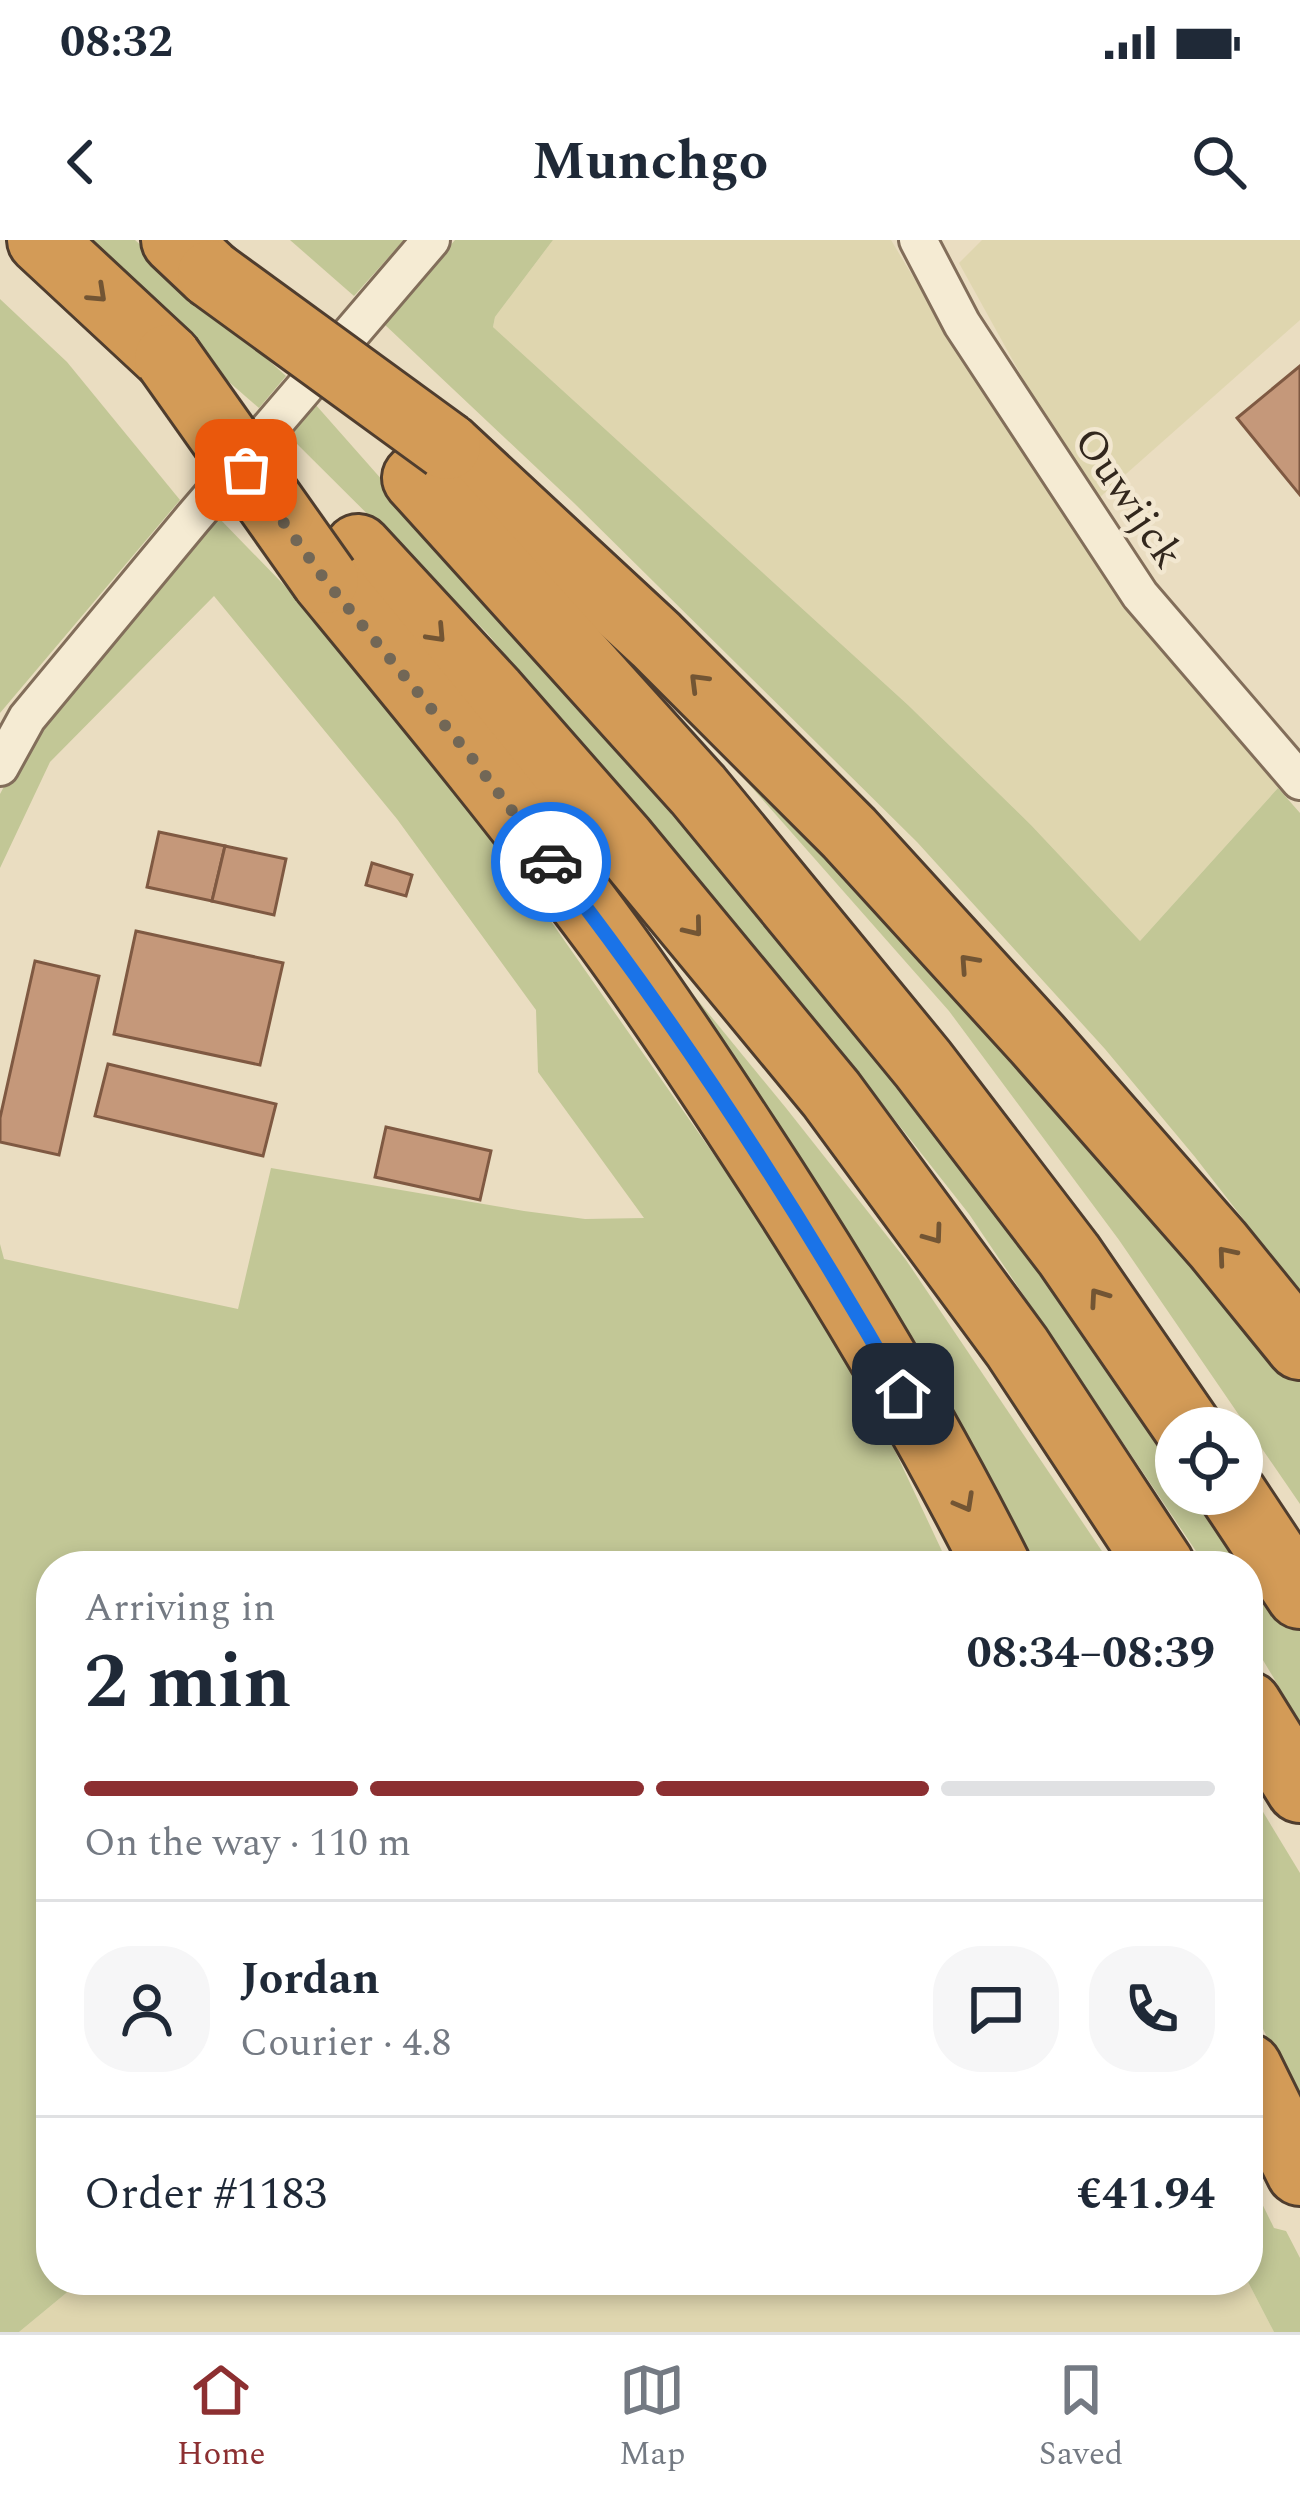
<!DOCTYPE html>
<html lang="en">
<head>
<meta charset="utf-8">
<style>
  body { margin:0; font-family:Spectral,serif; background:#f6f6f7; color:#1f2937; height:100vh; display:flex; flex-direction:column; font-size:45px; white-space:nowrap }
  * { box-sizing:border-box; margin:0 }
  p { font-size:39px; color:#747a83 }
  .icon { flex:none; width:66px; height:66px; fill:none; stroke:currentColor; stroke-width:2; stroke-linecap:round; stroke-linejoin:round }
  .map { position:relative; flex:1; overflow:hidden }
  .sheet { position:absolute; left:36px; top:1311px; width:1227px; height:744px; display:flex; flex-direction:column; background:#fff; border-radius:48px; box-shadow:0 6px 18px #0003 }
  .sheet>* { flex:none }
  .tools { position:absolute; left:1155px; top:1167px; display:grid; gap:24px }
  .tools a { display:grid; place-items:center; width:108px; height:108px; border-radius:50%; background:#fff; box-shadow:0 6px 18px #0003; font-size:60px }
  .pin { position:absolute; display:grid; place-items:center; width:102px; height:102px; color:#fff; margin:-51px; border-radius:24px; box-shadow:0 6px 18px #0006 }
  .courier { position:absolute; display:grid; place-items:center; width:120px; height:120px; margin:-60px; border:9px solid #1a73e8; border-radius:50%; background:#fff; color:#222; box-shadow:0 3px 15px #0007 }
  .summary em { font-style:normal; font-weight:700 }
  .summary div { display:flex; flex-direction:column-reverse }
  .summary { display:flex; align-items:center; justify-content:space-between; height:204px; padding:0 48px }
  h1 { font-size:78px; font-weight:700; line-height:90px }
  .bar { display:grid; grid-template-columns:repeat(4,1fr); gap:18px 12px; align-content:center; height:144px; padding:0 48px }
  .bar i { height:15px; border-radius:9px; background:#e0e1e3 }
  .bar .active { background:#8c2f31 }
  .bar p { grid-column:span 4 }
  .line { display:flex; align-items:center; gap:30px; padding:0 48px; border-top:3px solid #e0e1e3 }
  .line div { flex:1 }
  .round { display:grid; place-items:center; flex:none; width:126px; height:126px; border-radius:48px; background:#f6f6f7 }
  .status { display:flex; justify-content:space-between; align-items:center; height:84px; padding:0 60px; background:#fff; direction:ltr }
  .status svg { height:33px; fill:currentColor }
  header { display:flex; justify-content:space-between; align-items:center; height:156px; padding:0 48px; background:#fff; font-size:54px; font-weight:700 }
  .dock { display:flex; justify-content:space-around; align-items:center; height:168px; border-top:3px solid #e0e1e3; background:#fff; font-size:33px; color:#747a83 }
  .dock a { display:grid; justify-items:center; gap:6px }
  .dock .active { color:#8c2f31 }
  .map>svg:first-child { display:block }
</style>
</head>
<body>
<div class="status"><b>08:32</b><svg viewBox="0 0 49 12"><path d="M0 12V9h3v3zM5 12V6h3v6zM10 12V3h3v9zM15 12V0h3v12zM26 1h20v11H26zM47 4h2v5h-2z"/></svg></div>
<header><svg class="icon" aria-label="back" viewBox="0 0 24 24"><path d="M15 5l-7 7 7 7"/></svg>Munchgo<svg class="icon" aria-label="search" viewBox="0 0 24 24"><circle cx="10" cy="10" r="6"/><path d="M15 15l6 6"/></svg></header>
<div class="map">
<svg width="1300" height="2092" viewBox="0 0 1300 2092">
  <rect width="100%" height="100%" fill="#eaddc1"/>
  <g fill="#dfd6af">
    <path d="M 553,0 L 891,0 L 979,147 L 1068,278 L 1278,548 L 1140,701 L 1031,585 L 908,465 L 493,87 L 495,77 Z"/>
    <path d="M 982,0 L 1300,0 L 1300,80 L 1100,257 L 1058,202 L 959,23 Z"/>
    <path d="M 82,2040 L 1247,2040 L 1274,2092 L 19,2092 Z"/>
  </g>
  <g fill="#c2c796">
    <path d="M 66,0 L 135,0 L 286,136 L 259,168 Z"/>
    <path d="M 290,0 L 404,0 L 354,56 Z"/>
    <path d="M 455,0 L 553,0 L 495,77 L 493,87 L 908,465 L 1031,585 L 1140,701 L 1278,548 L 1300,573 L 1300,1052 L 1195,917 L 1105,809 L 917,602 L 574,263 L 383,83 Z"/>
    <path d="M 0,59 L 67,122 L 180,260 L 0,473 Z"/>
    <path d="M 315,164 L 1006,946 L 1176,1196 L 1176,1254 L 1215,1254 L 1300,1390 L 1300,1482 L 1248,1395 L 1248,1326 L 1206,1326 L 969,974 L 847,819 L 487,393 L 288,195 Z"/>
    <path d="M 218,277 L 284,345 L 462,554 L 777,1005 L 872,1162 L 949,1326 L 51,1326 L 51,2040 L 82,2040 L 19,2092 L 0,2092 L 0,1004 L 4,1019 L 238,1069 L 271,928 L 524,971 L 585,979 L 644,978 L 538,832 L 536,770 L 397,579 L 214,356 L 50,522 L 0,628 L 0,554 L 22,513 L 63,460 Z"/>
    <path d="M 706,475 L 1300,1134 L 1300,1264 L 1119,1000 L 949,771 L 695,483 Z"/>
    <path d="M 564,597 L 786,868 L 906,1020 L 1112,1326 L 1027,1326 Z"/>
    <path d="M 1248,1547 L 1300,1633 L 1300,1863 L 1248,1759 Z"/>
    <path d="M 1248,1935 L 1274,1988 L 1286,1991 L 1300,2018 L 1300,2092 L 1274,2092 L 1247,2040 Z"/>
  </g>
  <g fill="#c5987a" stroke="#7f5942" stroke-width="3">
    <path d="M 1300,126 L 1300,255 L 1237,178 Z"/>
    <path d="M 159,592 L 225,606 L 212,661 L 147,647 Z"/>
    <path d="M 225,606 L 286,619 L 274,675 L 212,661 Z"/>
    <path d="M 372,623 L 412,635 L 406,656 L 366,645 Z"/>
    <path d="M 136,691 L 283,723 L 260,825 L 114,794 Z"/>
    <path d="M 35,721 L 99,736 L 59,915 L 0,902 L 0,878 Z"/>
    <path d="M 108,824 L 276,864 L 263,916 L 95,876 Z"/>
    <path d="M 386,887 L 491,911 L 480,960 L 375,937 Z"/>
  </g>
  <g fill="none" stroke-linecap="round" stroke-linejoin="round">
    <defs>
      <g id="minor">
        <path d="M 918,0 L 962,84 L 1140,355 L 1300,541"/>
        <path d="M 0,527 L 27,478 L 193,278 L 431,0"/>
      </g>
      <g id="motorway">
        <path d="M 41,0 L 168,118"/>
        <path d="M 175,0 L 211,34"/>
        <path d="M 447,206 L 656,400 L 849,593 L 1037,799 L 1218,1005 L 1300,1106"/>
        <path d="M 416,238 L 698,550 L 923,824 L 1069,1015 L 1188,1188"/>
        <path d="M 358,308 L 493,454 L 621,600 L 831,854 L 1017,1107 L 1161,1326"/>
        <path d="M 325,340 C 422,458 519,575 609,697 C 658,764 703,832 748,901 C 838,1038 923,1179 997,1326"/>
        <path d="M 1233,1254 L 1300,1355"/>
        <path d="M 1248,1465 L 1300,1549"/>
        <path d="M 1248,1827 L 1300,1932"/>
      </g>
    </defs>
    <use href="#minor" stroke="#826e5a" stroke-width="42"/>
    <use href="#motorway" stroke="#4f3d2e" stroke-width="72"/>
    <use href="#minor" stroke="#f5ebd3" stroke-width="36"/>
    <use href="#motorway" stroke="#d39b57" stroke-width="66"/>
    <defs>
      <g id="motorway-bridge">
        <path d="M 211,34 L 447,206"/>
        <path d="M 168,118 L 325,340"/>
      </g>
    </defs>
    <use href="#motorway-bridge" stroke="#4f3d2e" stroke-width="72" stroke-linecap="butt"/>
    <use href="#motorway-bridge" stroke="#d39b57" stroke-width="66"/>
  </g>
  <defs><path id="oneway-chevron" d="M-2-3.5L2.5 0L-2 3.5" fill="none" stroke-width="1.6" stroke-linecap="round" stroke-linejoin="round" transform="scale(3)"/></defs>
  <g stroke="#725534">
    <use href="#oneway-chevron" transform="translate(98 54) rotate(43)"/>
    <use href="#oneway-chevron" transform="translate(437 394) rotate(47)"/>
    <use href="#oneway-chevron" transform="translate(698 442) rotate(-135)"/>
    <use href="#oneway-chevron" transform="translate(694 688) rotate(51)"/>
    <use href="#oneway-chevron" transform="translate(968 723) rotate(-132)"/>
    <use href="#oneway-chevron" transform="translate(934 995) rotate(54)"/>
    <use href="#oneway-chevron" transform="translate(1226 1015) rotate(-130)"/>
    <use href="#oneway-chevron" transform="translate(1098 1057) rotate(-125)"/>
    <use href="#oneway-chevron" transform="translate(965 1263) rotate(61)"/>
  </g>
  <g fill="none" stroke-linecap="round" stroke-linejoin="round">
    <path stroke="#726756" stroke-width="12" stroke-dasharray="0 21.6" d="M 246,230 L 325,340 L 472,518 L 551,622"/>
    <path stroke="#1a73e8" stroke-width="15" d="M 551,622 C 682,790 798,970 903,1154"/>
  </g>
  <g text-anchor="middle" stroke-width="9" stroke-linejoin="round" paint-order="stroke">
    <g font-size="42" fill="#32271d" stroke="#f2e7d0">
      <text transform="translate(1130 257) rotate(56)" y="15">Ouwijck</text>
    </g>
  </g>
</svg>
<div class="tools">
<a><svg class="icon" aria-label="locate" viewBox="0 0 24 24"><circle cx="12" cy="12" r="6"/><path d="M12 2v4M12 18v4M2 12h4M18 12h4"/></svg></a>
</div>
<div class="pin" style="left:246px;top:230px;background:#ea580c"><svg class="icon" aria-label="bag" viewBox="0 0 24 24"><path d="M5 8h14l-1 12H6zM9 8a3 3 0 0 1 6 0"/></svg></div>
<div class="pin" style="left:903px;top:1154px;background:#1f2937"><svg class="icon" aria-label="home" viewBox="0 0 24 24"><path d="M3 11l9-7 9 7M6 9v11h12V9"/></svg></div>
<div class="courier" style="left:551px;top:622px"><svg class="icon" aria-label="car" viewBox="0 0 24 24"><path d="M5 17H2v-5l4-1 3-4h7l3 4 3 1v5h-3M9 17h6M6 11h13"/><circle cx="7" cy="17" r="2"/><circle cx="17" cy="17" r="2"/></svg></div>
<section class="sheet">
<div class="summary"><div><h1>2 min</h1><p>Arriving in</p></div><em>08:34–08:39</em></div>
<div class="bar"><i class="active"></i><i class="active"></i><i class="active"></i><i></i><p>On the way · 110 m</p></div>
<div class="line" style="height:216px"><a class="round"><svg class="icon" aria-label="person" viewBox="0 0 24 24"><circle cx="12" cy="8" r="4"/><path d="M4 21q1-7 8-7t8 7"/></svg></a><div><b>Jordan</b><p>Courier · 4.8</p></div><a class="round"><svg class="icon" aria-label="chat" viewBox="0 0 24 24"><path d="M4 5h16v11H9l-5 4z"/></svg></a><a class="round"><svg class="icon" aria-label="phone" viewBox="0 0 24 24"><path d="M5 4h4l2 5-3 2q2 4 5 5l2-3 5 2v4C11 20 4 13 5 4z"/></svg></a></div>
<div class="line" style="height:156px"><div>Order #1183</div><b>€41.94</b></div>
</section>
</div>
<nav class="dock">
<a class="active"><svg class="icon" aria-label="home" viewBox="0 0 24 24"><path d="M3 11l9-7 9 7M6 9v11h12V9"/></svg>Home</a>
<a><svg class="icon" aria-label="map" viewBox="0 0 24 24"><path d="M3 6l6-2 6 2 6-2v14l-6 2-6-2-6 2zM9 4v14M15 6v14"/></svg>Map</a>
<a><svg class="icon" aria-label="saved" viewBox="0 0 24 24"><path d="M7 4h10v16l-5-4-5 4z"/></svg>Saved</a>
</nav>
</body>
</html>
